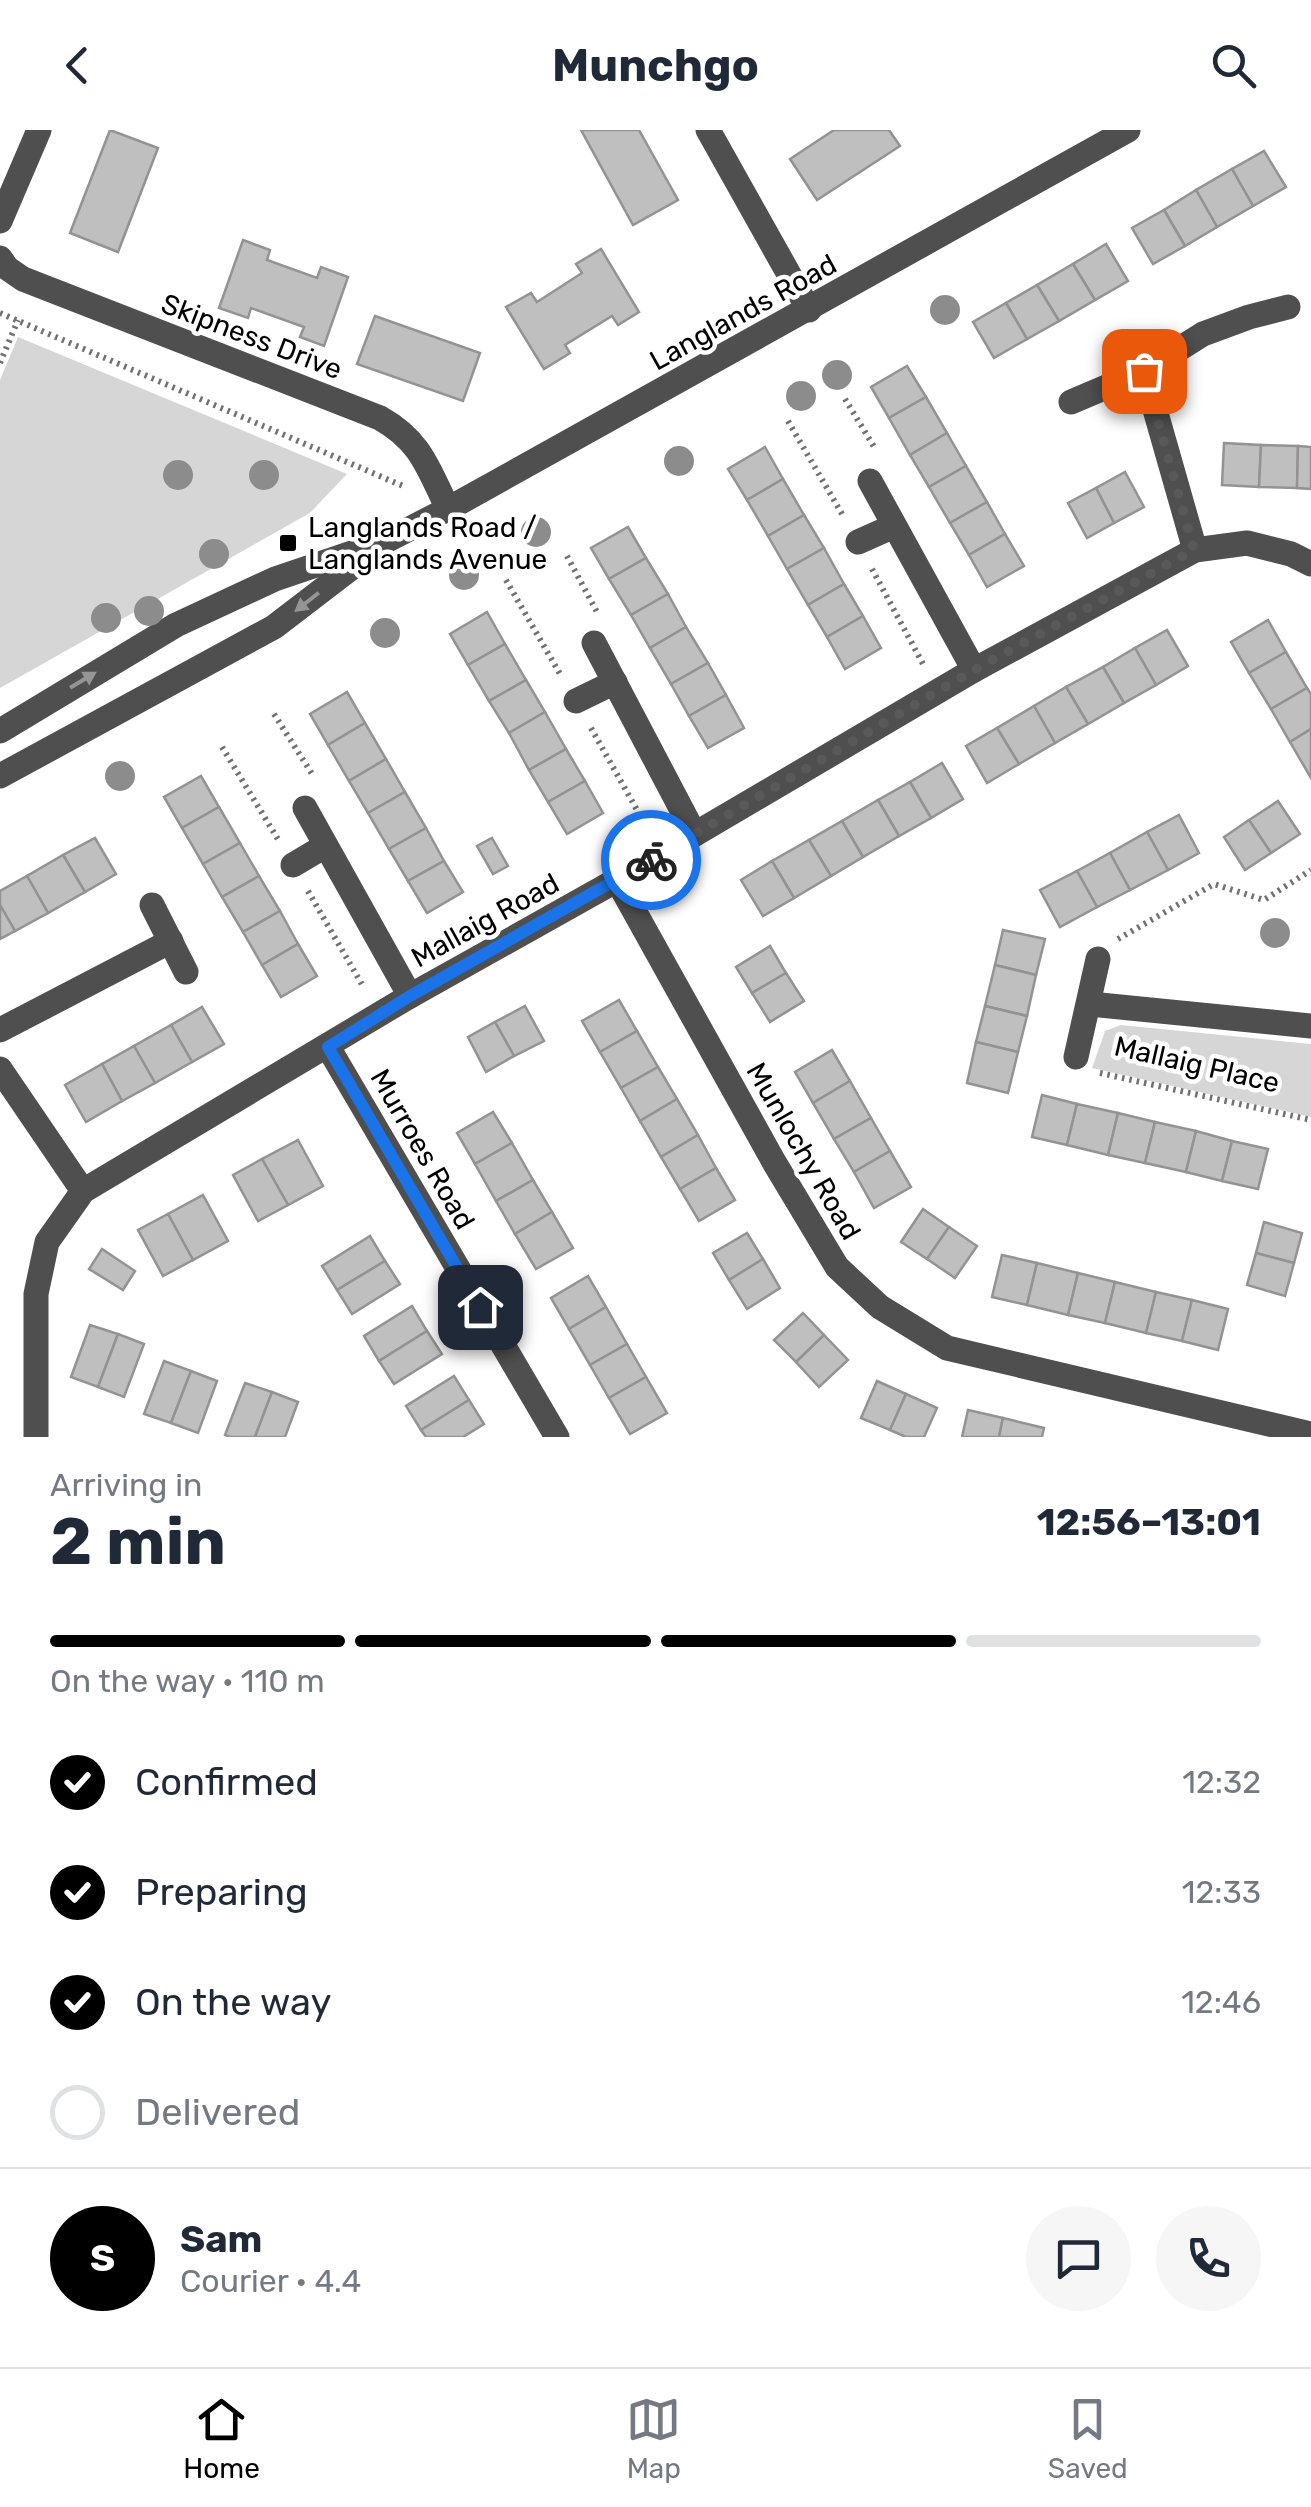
<!DOCTYPE html>
<html lang="en">
<head>
<meta charset="utf-8">
<style>
  body { margin:0; font-family:Rubik,sans-serif; background:#f6f6f7; color:#1f2937; height:100vh; display:flex; flex-direction:column; font-size:38px; white-space:nowrap }
  * { box-sizing:border-box; margin:0 }
  p { font-size:32px; color:#747a83 }
  .icon { flex:none; width:55px; height:55px; fill:none; stroke:currentColor; stroke-width:2; stroke-linecap:round; stroke-linejoin:round }
  .map { position:relative; height:1307px; overflow:hidden }
  .sheet { display:flex; flex-direction:column; background:#fff; flex:1 }
  .sheet>* { flex:none }
  .pin { position:absolute; display:grid; place-items:center; width:85px; height:85px; color:#fff; margin:-42px; border-radius:20px; box-shadow:0 5px 15px #0006 }
  .courier { position:absolute; display:grid; place-items:center; width:100px; height:100px; margin:-50px; border:8px solid #1a73e8; border-radius:50%; background:#fff; color:#222; box-shadow:0 2px 12px #0007 }
  .head em { font-style:normal; font-weight:700 }
  .head div { display:flex; flex-direction:column-reverse }
  .head { display:flex; align-items:center; justify-content:space-between; height:170px; padding:0 50px }
  h1 { font-size:65px; font-weight:700; line-height:75px }
  .bar { display:grid; grid-template-columns:repeat(4,1fr); gap:15px 10px; align-content:center; height:120px; padding:0 50px }
  .bar i { height:12px; border-radius:8px; background:#e0e1e3 }
  .bar .on { background:#000 }
  .bar p { grid-column:span 4 }
  .line { display:flex; align-items:center; gap:25px; padding:0 50px; border-top:2px solid #e0e1e3 }
  .line div { flex:1 }
  .round { display:grid; place-items:center; flex:none; width:105px; height:105px; border-radius:52px; background:#f6f6f7 }
  ol { padding:0 50px; list-style:none }
  li { display:flex; align-items:center; gap:30px; height:110px }
  li p { margin-inline-start:auto }
  li .icon { padding:10px; border-radius:50%; background:#000; color:#fff; stroke-width:4 }
  li:last-child { color:#747a83 }
  li i { width:55px; height:55px; border:5px solid #e0e1e3; border-radius:50% }
  header { display:flex; justify-content:space-between; align-items:center; height:130px; padding:0 50px; background:#fff; font-size:45px; font-weight:700 }
  .tabs { display:flex; justify-content:space-around; align-items:center; height:140px; border-top:2px solid #e0e1e3; background:#fff; font-size:28px; color:#747a83 }
  .tabs a { display:grid; justify-items:center; gap:5px }
  .tabs .on { color:#000 }
  .map>svg:first-child { display:block }
</style>
</head>
<body>
<header><svg class="icon" aria-label="back" viewBox="0 0 24 24"><path d="M15 5l-7 7 7 7"/></svg>Munchgo<svg class="icon" aria-label="search" viewBox="0 0 24 24"><circle cx="10" cy="10" r="6"/><path d="M15 15l6 6"/></svg></header>
<div class="map">
<svg width="1311" height="1307" viewBox="0 0 1311 1307">
  <rect width="100%" height="100%" fill="#fff"/>
  <g fill="#d6d6d6">
    <path d="M 18,207 L 347,344 L 310,383 L 0,558 L 0,250 Z"/>
    <path d="M 1121,895 L 1311,914 L 1311,987 L 1092,938 L 1105,901 Z"/>
  </g>
  <g fill="#bfbfbf" stroke="#939393" stroke-width="2.5">
    <path d="M 110,0 L 158,18 L 118,122 L 70,103 Z"/>
    <path d="M 581,0 L 639,0 L 678,70 L 633,95 Z"/>
    <path d="M 834,0 L 889,0 L 900,16 L 817,70 L 790,29 Z"/>
    <path d="M 1264,21 L 1286,57 L 1253,76 L 1232,39 Z"/>
    <path d="M 1232,39 L 1253,76 L 1217,97 L 1196,60 Z"/>
    <path d="M 1196,60 L 1217,97 L 1185,116 L 1164,80 Z"/>
    <path d="M 1164,80 L 1185,116 L 1153,134 L 1132,98 Z"/>
    <path d="M 243,110 L 270,120 L 267,130 L 317,148 L 321,137 L 348,147 L 324,216 L 300,207 L 304,197 L 251,178 L 248,188 L 219,178 Z"/>
    <path d="M 1106,114 L 1128,151 L 1095,170 L 1073,134 Z"/>
    <path d="M 601,119 L 639,182 L 618,195 L 612,186 L 565,215 L 570,223 L 544,239 L 506,177 L 531,163 L 537,172 L 582,143 L 576,134 Z"/>
    <path d="M 1073,134 L 1095,170 L 1059,191 L 1037,155 Z"/>
    <path d="M 1037,155 L 1059,191 L 1027,209 L 1006,173 Z"/>
    <path d="M 1006,173 L 1027,209 L 994,228 L 973,192 Z"/>
    <path d="M 375,186 L 480,223 L 463,271 L 357,234 Z"/>
    <path d="M 907,236 L 926,267 L 889,288 L 871,257 Z"/>
    <path d="M 926,267 L 947,303 L 910,325 L 889,288 Z"/>
    <path d="M 947,303 L 966,336 L 929,357 L 910,325 Z"/>
    <path d="M 1224,313 L 1261,315 L 1259,357 L 1222,355 Z"/>
    <path d="M 1261,315 L 1298,316 L 1297,358 L 1259,357 Z"/>
    <path d="M 1298,316 L 1311,317 L 1311,359 L 1297,358 Z"/>
    <path d="M 765,317 L 783,349 L 747,370 L 728,339 Z"/>
    <path d="M 966,336 L 987,372 L 950,393 L 929,357 Z"/>
    <path d="M 1125,342 L 1144,377 L 1114,393 L 1096,358 Z"/>
    <path d="M 783,349 L 804,385 L 768,406 L 747,370 Z"/>
    <path d="M 1096,358 L 1114,393 L 1087,408 L 1068,373 Z"/>
    <path d="M 987,372 L 1005,404 L 969,425 L 950,393 Z"/>
    <path d="M 804,385 L 824,418 L 787,439 L 768,406 Z"/>
    <path d="M 628,397 L 646,428 L 609,449 L 591,418 Z"/>
    <path d="M 1005,404 L 1024,436 L 987,457 L 969,425 Z"/>
    <path d="M 824,418 L 844,454 L 808,475 L 787,439 Z"/>
    <path d="M 646,428 L 668,464 L 631,485 L 609,449 Z"/>
    <path d="M 844,454 L 863,486 L 827,507 L 808,475 Z"/>
    <path d="M 668,464 L 686,497 L 650,518 L 631,485 Z"/>
    <path d="M 487,482 L 505,514 L 468,535 L 450,504 Z"/>
    <path d="M 863,486 L 881,518 L 845,539 L 827,507 Z"/>
    <path d="M 1268,490 L 1286,522 L 1249,543 L 1231,512 Z"/>
    <path d="M 686,497 L 708,533 L 671,554 L 650,518 Z"/>
    <path d="M 1167,500 L 1188,536 L 1156,555 L 1135,518 Z"/>
    <path d="M 505,514 L 526,550 L 489,571 L 468,535 Z"/>
    <path d="M 1135,518 L 1156,555 L 1124,573 L 1103,537 Z"/>
    <path d="M 1286,522 L 1307,558 L 1271,579 L 1249,543 Z"/>
    <path d="M 708,533 L 726,565 L 689,586 L 671,554 Z"/>
    <path d="M 1103,537 L 1124,573 L 1088,594 L 1066,557 Z"/>
    <path d="M 526,550 L 545,582 L 509,603 L 489,571 Z"/>
    <path d="M 1066,557 L 1088,594 L 1055,613 L 1034,576 Z"/>
    <path d="M 1307,558 L 1311,564 L 1311,599 L 1290,612 L 1271,579 Z"/>
    <path d="M 347,562 L 365,593 L 328,615 L 310,584 Z"/>
    <path d="M 726,565 L 744,598 L 708,618 L 689,586 Z"/>
    <path d="M 1034,576 L 1055,613 L 1019,634 L 997,598 Z"/>
    <path d="M 545,582 L 566,619 L 529,640 L 509,603 Z"/>
    <path d="M 365,593 L 386,629 L 349,651 L 328,615 Z"/>
    <path d="M 997,598 L 1019,634 L 987,653 L 966,616 Z"/>
    <path d="M 1311,599 L 1311,648 L 1290,612 Z"/>
    <path d="M 566,619 L 585,651 L 548,672 L 529,640 Z"/>
    <path d="M 386,629 L 405,662 L 368,683 L 349,651 Z"/>
    <path d="M 942,633 L 963,669 L 931,688 L 910,652 Z"/>
    <path d="M 201,646 L 219,677 L 182,698 L 164,667 Z"/>
    <path d="M 585,651 L 603,683 L 567,704 L 548,672 Z"/>
    <path d="M 910,652 L 931,688 L 899,706 L 878,670 Z"/>
    <path d="M 405,662 L 426,698 L 389,719 L 368,683 Z"/>
    <path d="M 878,670 L 899,706 L 863,727 L 842,691 Z"/>
    <path d="M 1278,671 L 1300,704 L 1271,723 L 1249,690 Z"/>
    <path d="M 219,677 L 240,713 L 203,734 L 182,698 Z"/>
    <path d="M 1179,685 L 1199,723 L 1168,740 L 1147,702 Z"/>
    <path d="M 1249,690 L 1271,723 L 1245,740 L 1224,707 Z"/>
    <path d="M 842,691 L 863,727 L 831,746 L 809,710 Z"/>
    <path d="M 426,698 L 444,731 L 408,751 L 389,719 Z"/>
    <path d="M 1147,702 L 1168,740 L 1130,760 L 1110,723 Z"/>
    <path d="M 95,708 L 116,744 L 85,762 L 63,725 Z"/>
    <path d="M 492,708 L 508,736 L 493,744 L 477,716 Z"/>
    <path d="M 809,710 L 831,746 L 794,768 L 772,731 Z"/>
    <path d="M 240,713 L 259,746 L 222,767 L 203,734 Z"/>
    <path d="M 1110,723 L 1130,760 L 1097,777 L 1077,741 Z"/>
    <path d="M 63,725 L 85,762 L 48,783 L 27,746 Z"/>
    <path d="M 444,731 L 463,762 L 427,783 L 408,751 Z"/>
    <path d="M 772,731 L 794,768 L 763,786 L 741,750 Z"/>
    <path d="M 1077,741 L 1097,777 L 1060,797 L 1040,760 Z"/>
    <path d="M 27,746 L 48,783 L 15,801 L 0,775 L 0,761 Z"/>
    <path d="M 259,746 L 280,781 L 243,802 L 222,767 Z"/>
    <path d="M 0,775 L 15,801 L 0,809 Z"/>
    <path d="M 280,781 L 298,814 L 262,835 L 243,802 Z"/>
    <path d="M 1003,800 L 1045,809 L 1036,845 L 995,835 Z"/>
    <path d="M 298,814 L 317,846 L 281,867 L 262,835 Z"/>
    <path d="M 770,816 L 786,843 L 752,863 L 736,837 Z"/>
    <path d="M 995,835 L 1036,845 L 1027,886 L 985,876 Z"/>
    <path d="M 786,843 L 804,871 L 770,892 L 752,863 Z"/>
    <path d="M 619,870 L 637,901 L 600,922 L 582,891 Z"/>
    <path d="M 525,876 L 544,911 L 514,926 L 495,892 Z"/>
    <path d="M 985,876 L 1027,886 L 1018,922 L 976,912 Z"/>
    <path d="M 202,877 L 224,914 L 192,932 L 171,895 Z"/>
    <path d="M 495,892 L 514,926 L 486,942 L 468,907 Z"/>
    <path d="M 171,895 L 192,932 L 155,953 L 134,916 Z"/>
    <path d="M 637,901 L 658,937 L 621,958 L 600,922 Z"/>
    <path d="M 976,912 L 1018,922 L 1008,963 L 967,953 Z"/>
    <path d="M 134,916 L 155,953 L 122,971 L 102,934 Z"/>
    <path d="M 832,920 L 850,951 L 813,973 L 795,942 Z"/>
    <path d="M 102,934 L 122,971 L 86,992 L 65,955 Z"/>
    <path d="M 658,937 L 677,969 L 640,991 L 621,958 Z"/>
    <path d="M 850,951 L 871,988 L 834,1009 L 813,973 Z"/>
    <path d="M 1042,965 L 1077,974 L 1067,1015 L 1032,1007 Z"/>
    <path d="M 677,969 L 698,1005 L 661,1027 L 640,991 Z"/>
    <path d="M 1077,974 L 1118,983 L 1108,1025 L 1067,1015 Z"/>
    <path d="M 493,982 L 512,1013 L 475,1034 L 457,1003 Z"/>
    <path d="M 1118,983 L 1155,992 L 1145,1033 L 1108,1025 Z"/>
    <path d="M 871,988 L 890,1021 L 854,1042 L 834,1009 Z"/>
    <path d="M 1155,992 L 1196,1001 L 1186,1042 L 1145,1033 Z"/>
    <path d="M 1196,1001 L 1232,1011 L 1222,1051 L 1186,1042 Z"/>
    <path d="M 698,1005 L 716,1038 L 680,1059 L 661,1027 Z"/>
    <path d="M 298,1010 L 323,1056 L 288,1075 L 262,1029 Z"/>
    <path d="M 1232,1011 L 1268,1019 L 1258,1059 L 1222,1051 Z"/>
    <path d="M 512,1013 L 533,1050 L 496,1071 L 475,1034 Z"/>
    <path d="M 890,1021 L 911,1057 L 874,1078 L 854,1042 Z"/>
    <path d="M 262,1029 L 288,1075 L 258,1091 L 233,1045 Z"/>
    <path d="M 716,1038 L 735,1070 L 699,1091 L 680,1059 Z"/>
    <path d="M 533,1050 L 552,1082 L 515,1104 L 496,1071 Z"/>
    <path d="M 203,1065 L 228,1111 L 193,1130 L 168,1084 Z"/>
    <path d="M 923,1079 L 949,1097 L 927,1129 L 901,1112 Z"/>
    <path d="M 552,1082 L 573,1118 L 536,1139 L 515,1104 Z"/>
    <path d="M 168,1084 L 193,1130 L 163,1146 L 138,1100 Z"/>
    <path d="M 1264,1092 L 1302,1103 L 1294,1133 L 1256,1123 Z"/>
    <path d="M 949,1097 L 977,1116 L 955,1148 L 927,1129 Z"/>
    <path d="M 747,1103 L 763,1129 L 729,1150 L 713,1123 Z"/>
    <path d="M 370,1106 L 385,1131 L 337,1160 L 322,1136 Z"/>
    <path d="M 102,1119 L 135,1141 L 123,1160 L 89,1139 Z"/>
    <path d="M 1256,1123 L 1294,1133 L 1285,1166 L 1247,1155 Z"/>
    <path d="M 1002,1125 L 1037,1133 L 1027,1175 L 992,1167 Z"/>
    <path d="M 763,1129 L 780,1158 L 747,1179 L 729,1150 Z"/>
    <path d="M 385,1131 L 400,1154 L 352,1184 L 337,1160 Z"/>
    <path d="M 1037,1133 L 1078,1143 L 1068,1185 L 1027,1175 Z"/>
    <path d="M 1078,1143 L 1115,1152 L 1105,1193 L 1068,1185 Z"/>
    <path d="M 588,1146 L 606,1177 L 569,1199 L 551,1168 Z"/>
    <path d="M 1115,1152 L 1156,1162 L 1146,1203 L 1105,1193 Z"/>
    <path d="M 1156,1162 L 1192,1170 L 1182,1211 L 1146,1203 Z"/>
    <path d="M 1192,1170 L 1228,1179 L 1218,1220 L 1182,1211 Z"/>
    <path d="M 412,1176 L 427,1201 L 379,1231 L 364,1206 Z"/>
    <path d="M 606,1177 L 627,1214 L 590,1235 L 569,1199 Z"/>
    <path d="M 803,1183 L 824,1205 L 796,1232 L 774,1210 Z"/>
    <path d="M 90,1195 L 118,1204 L 98,1257 L 71,1247 Z"/>
    <path d="M 427,1201 L 442,1224 L 394,1254 L 379,1231 Z"/>
    <path d="M 118,1204 L 144,1214 L 124,1267 L 98,1257 Z"/>
    <path d="M 824,1205 L 848,1230 L 819,1257 L 796,1232 Z"/>
    <path d="M 627,1214 L 646,1247 L 609,1268 L 590,1235 Z"/>
    <path d="M 164,1231 L 191,1241 L 171,1293 L 144,1284 Z"/>
    <path d="M 191,1241 L 217,1251 L 198,1303 L 171,1293 Z"/>
    <path d="M 454,1246 L 469,1270 L 421,1300 L 406,1276 Z"/>
    <path d="M 646,1247 L 667,1283 L 630,1304 L 609,1268 Z"/>
    <path d="M 877,1251 L 906,1264 L 890,1300 L 861,1288 Z"/>
    <path d="M 245,1253 L 272,1262 L 255,1307 L 230,1307 L 225,1305 Z"/>
    <path d="M 272,1262 L 298,1272 L 285,1307 L 255,1307 Z"/>
    <path d="M 906,1264 L 937,1278 L 924,1307 L 906,1307 L 890,1300 Z"/>
    <path d="M 469,1270 L 484,1294 L 463,1307 L 426,1307 L 421,1300 Z"/>
    <path d="M 968,1280 L 1003,1288 L 999,1307 L 962,1307 Z"/>
    <path d="M 1003,1288 L 1044,1298 L 1042,1307 L 999,1307 Z"/>
  </g>
  <g fill="none" stroke-linecap="round" stroke-linejoin="round">
    <g stroke="#717171" stroke-width="6" stroke-dasharray="2.5 5" stroke-linecap="butt">
      <path d="M 0,183 L 403,356"/>
      <path d="M 0,233 L 18,190"/>
      <path d="M 845,269 L 876,320"/>
      <path d="M 788,291 L 842,384"/>
      <path d="M 567,426 L 598,484"/>
      <path d="M 872,439 L 923,534"/>
      <path d="M 506,450 L 560,544"/>
      <path d="M 274,584 L 314,647"/>
      <path d="M 591,598 L 646,696"/>
      <path d="M 222,617 L 279,711"/>
      <path d="M 308,761 L 364,858"/>
      <path d="M 1118,809 L 1214,754 L 1264,770 L 1311,740"/>
      <path d="M 1100,943 L 1311,990"/>
    </g>
    <g stroke="#4f4f4f" stroke-width="25">
      <path d="M 708,0 L 809,180"/>
      <path d="M 0,91 L 39,0"/>
      <path d="M 0,128 L 7,138 L 23,149 L 380,288 C 421,311 428,338 448,379"/>
      <path d="M 1144,241 L 1195,420"/>
      <path d="M 1071,272 L 1144,241 L 1203,204 L 1249,187 L 1288,177"/>
      <path d="M 870,351 L 974,540"/>
      <path d="M 858,412 L 894,396"/>
      <path d="M 594,513 L 694,703"/>
      <path d="M 576,571 L 615,552"/>
      <path d="M 0,601 L 176,495 L 275,449 L 384,412 L 448,379 L 1128,0"/>
      <path d="M 0,646 L 274,497 L 368,425"/>
      <path d="M 305,678 L 410,866"/>
      <path d="M 293,735 L 325,716"/>
      <path d="M 617,750 L 774,1032 L 837,1137 L 880,1177 L 947,1218 L 1311,1304"/>
      <path d="M 152,775 L 186,842"/>
      <path d="M 1090,874 L 1311,896"/>
      <path d="M 0,900 L 171,811"/>
      <path d="M 328,917 L 557,1307"/>
      <path d="M 1076,927 L 1098,829"/>
      <path d="M 0,939 L 83,1061"/>
      <path d="M 36,1307 L 36,1164 L 47,1112 L 83,1061 L 410,866 L 617,750 L 974,540 L 1195,420 L 1247,413 L 1291,424 L 1311,434"/>
    </g>
  </g>
  <g fill="#8c8c8c">
    <circle cx="945" cy="180" r="15"/>
    <circle cx="837" cy="245" r="15"/>
    <circle cx="801" cy="266" r="15"/>
    <circle cx="679" cy="331" r="15"/>
    <circle cx="178" cy="345" r="15"/>
    <circle cx="264" cy="345" r="15"/>
    <circle cx="536" cy="402" r="15"/>
    <circle cx="214" cy="424" r="15"/>
    <circle cx="464" cy="445" r="15"/>
    <circle cx="149" cy="481" r="15"/>
    <circle cx="106" cy="488" r="15"/>
    <circle cx="385" cy="503" r="15"/>
    <circle cx="120" cy="646" r="15"/>
    <circle cx="1275" cy="803" r="15"/>
  </g>
  <defs><path id="oneway-solid" d="M-6-.8H1V-3.2L6.5 0L1 3.2V.8H-6Z" transform="scale(2.5)"/></defs>
  <g fill="#959595">
    <use href="#oneway-solid" transform="translate(307 472) rotate(142)"/>
    <use href="#oneway-solid" transform="translate(83 550) rotate(-31)"/>
  </g>
  <g fill="none" stroke-linecap="round" stroke-linejoin="round">
    <path stroke="#595959" stroke-width="10" stroke-dasharray="0 18" d="M 651,730 L 974,540 L 1194,420 L 1144,241"/>
    <path stroke="#1a73e8" stroke-width="12" d="M 480,1177 L 328,917 L 410,866 L 651,730"/>
  </g>
  <rect fill="#000" stroke="#fff" stroke-width="4" x="278" y="403" width="20" height="20" rx="5"/>
  <g text-anchor="middle" stroke-width="9" stroke-linejoin="round" paint-order="stroke">
    <g font-size="28" fill="#000" stroke="#fff">
      <text transform="translate(743 182) rotate(-29)" y="10">Langlands Road</text>
      <text transform="translate(252 206) rotate(21)" y="10">Skipness Drive</text>
      <text transform="translate(485 790) rotate(-29)" y="10">Mallaig Road</text>
      <text transform="translate(1197 934) rotate(13)" y="10">Mallaig Place</text>
      <text transform="translate(423 1019) rotate(60)" y="10">Murroes Road</text>
      <text transform="translate(804 1021) rotate(60)" y="10">Munlochy Road</text>
    </g>
    <g font-size="28" fill="#000" stroke="#fff" text-anchor="start">
      <text x="308" y="407">Langlands Road /<tspan x="308" dy="32">Langlands Avenue</tspan></text>
    </g>
  </g>
</svg>
<div class="pin" style="left:1144px;top:241px;background:#ea580c"><svg class="icon" aria-label="bag" viewBox="0 0 24 24"><path d="M5 8h14l-1 12H6zM9 8a3 3 0 0 1 6 0"/></svg></div>
<div class="pin" style="left:480px;top:1177px;background:#1f2937"><svg class="icon" aria-label="home" viewBox="0 0 24 24"><path d="M3 11l9-7 9 7M6 9v11h12V9"/></svg></div>
<div class="courier" style="left:651px;top:730px"><svg class="icon" aria-label="bike" viewBox="0 0 24 24"><circle cx="6" cy="16" r="4"/><circle cx="18" cy="16" r="4"/><path d="M6 16l4-8h5l3 8M10 8l3 8H6M13 5h3"/></svg></div>
</div>
<section class="sheet">
<div class="head"><div><h1>2 min</h1><p>Arriving in</p></div><em>12:56–13:01</em></div>
<div class="bar"><i class="on"></i><i class="on"></i><i class="on"></i><i></i><p>On the way · 110 m</p></div>
<ol>
<li><svg class="icon" aria-label="check" viewBox="0 0 24 24"><path d="M5 12l5 5 9-10"/></svg>Confirmed<p>12:32</p></li>
<li><svg class="icon" aria-label="check" viewBox="0 0 24 24"><path d="M5 12l5 5 9-10"/></svg>Preparing<p>12:33</p></li>
<li><svg class="icon" aria-label="check" viewBox="0 0 24 24"><path d="M5 12l5 5 9-10"/></svg>On the way<p>12:46</p></li>
<li><i></i>Delivered</li>
</ol>
<div class="line" style="height:180px"><b class="round" style="background:#000;color:#fff">S</b><div><b>Sam</b><p>Courier · 4.4</p></div><a class="round"><svg class="icon" aria-label="chat" viewBox="0 0 24 24"><path d="M4 5h16v11H9l-5 4z"/></svg></a><a class="round"><svg class="icon" aria-label="phone" viewBox="0 0 24 24"><path d="M5 4h4l2 5-3 2q2 4 5 5l2-3 5 2v4C11 20 4 13 5 4z"/></svg></a></div>
</section>
<nav class="tabs">
<a class="on"><svg class="icon" aria-label="home" viewBox="0 0 24 24"><path d="M3 11l9-7 9 7M6 9v11h12V9"/></svg>Home</a>
<a><svg class="icon" aria-label="map" viewBox="0 0 24 24"><path d="M3 6l6-2 6 2 6-2v14l-6 2-6-2-6 2zM9 4v14M15 6v14"/></svg>Map</a>
<a><svg class="icon" aria-label="saved" viewBox="0 0 24 24"><path d="M7 4h10v16l-5-4-5 4z"/></svg>Saved</a>
</nav>
</body>
</html>
